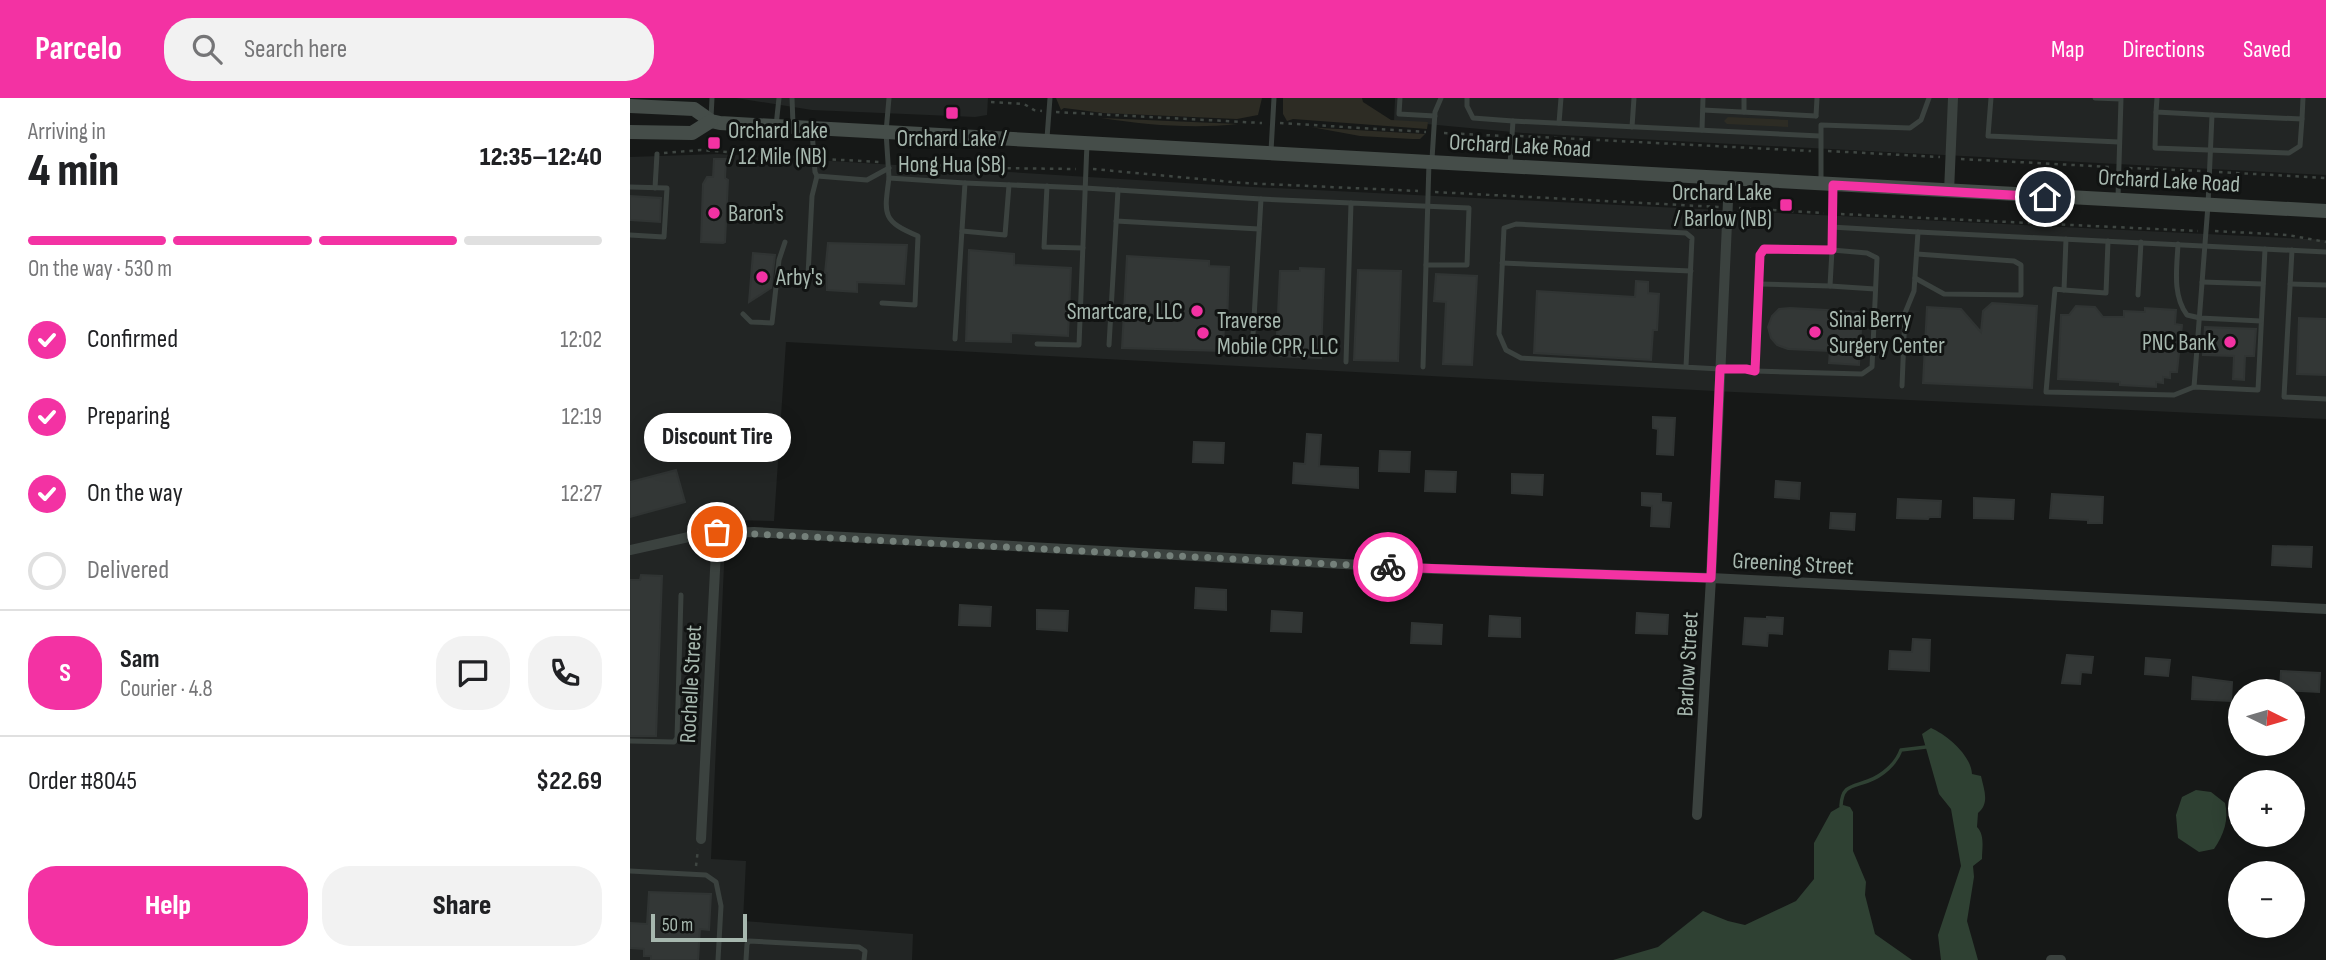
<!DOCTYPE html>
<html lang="en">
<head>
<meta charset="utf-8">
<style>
  body { margin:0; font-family:"Sofia Sans Condensed",sans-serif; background:#f2f2f2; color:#202124; height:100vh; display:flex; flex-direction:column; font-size:26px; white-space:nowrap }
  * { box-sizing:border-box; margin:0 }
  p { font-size:23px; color:#757577 }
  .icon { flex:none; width:38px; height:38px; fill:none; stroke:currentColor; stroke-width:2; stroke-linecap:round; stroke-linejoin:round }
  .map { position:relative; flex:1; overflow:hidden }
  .side { display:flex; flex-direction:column; background:#fff; width:630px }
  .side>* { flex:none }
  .needle { width:46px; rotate:95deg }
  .buttons { position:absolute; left:1598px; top:581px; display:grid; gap:14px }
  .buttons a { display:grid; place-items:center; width:77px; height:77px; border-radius:50%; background:#fff; box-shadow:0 4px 18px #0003; font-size:35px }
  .scale { position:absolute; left:21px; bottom:18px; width:96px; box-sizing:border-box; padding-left:7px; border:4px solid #a7b8af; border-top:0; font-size:19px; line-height:24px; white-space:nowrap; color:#a7b8af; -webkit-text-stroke:5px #111312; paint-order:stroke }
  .pin { position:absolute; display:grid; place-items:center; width:60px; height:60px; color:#fff; margin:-30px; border:4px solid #fff; border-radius:50%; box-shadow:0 2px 7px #0007 }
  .courier { position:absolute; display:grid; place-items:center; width:70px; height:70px; margin:-35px; border:5px solid #f332a3; border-radius:50%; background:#fff; color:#222; box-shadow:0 2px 9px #0007 }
  .bubble { position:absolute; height:49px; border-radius:24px; background:#fff; box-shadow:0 4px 18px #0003; font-size:23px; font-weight:800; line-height:49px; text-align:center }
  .summary em { font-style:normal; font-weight:800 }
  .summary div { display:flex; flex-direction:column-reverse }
  .summary { display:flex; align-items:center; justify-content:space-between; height:119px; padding:0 28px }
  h1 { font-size:46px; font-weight:800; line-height:52px }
  .bar { display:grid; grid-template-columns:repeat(4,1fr); gap:10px 7px; align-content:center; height:84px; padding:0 28px }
  .bar i { height:9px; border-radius:5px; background:#e0e0e0 }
  .bar .active { background:#f332a3 }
  .bar p { grid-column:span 4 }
  .line { display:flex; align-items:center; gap:18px; padding:0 28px; border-top:2px solid #e0e0e0 }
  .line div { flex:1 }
  .round { display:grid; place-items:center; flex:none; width:74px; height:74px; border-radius:28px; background:#f2f2f2 }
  ol { padding:0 28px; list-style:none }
  li { display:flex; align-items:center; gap:21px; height:77px }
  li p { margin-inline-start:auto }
  li .icon { padding:7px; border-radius:50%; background:#f332a3; color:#fff; stroke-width:4 }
  li:last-child { color:#757577 }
  li i { width:38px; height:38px; border:4px solid #e0e0e0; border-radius:50% }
  .action { display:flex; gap:14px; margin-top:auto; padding:14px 28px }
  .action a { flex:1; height:80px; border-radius:28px; background:#f332a3; color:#fff; font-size:28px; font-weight:800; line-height:80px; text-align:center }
  .action a+a { background:#f2f2f2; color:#202124 }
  header { display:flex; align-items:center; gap:42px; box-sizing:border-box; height:98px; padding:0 35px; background:#f332a3; color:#fff }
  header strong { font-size:33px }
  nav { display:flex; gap:38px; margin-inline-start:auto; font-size:24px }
  .search { width:490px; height:63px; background:#f2f2f2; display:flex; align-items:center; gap:18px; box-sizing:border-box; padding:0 24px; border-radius:28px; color:#757577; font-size:26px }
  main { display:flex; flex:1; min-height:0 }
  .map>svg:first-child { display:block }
</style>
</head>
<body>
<header>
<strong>Parcelo</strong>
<div class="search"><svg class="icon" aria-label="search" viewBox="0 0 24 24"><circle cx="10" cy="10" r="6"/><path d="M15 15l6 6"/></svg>Search here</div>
<nav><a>Map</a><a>Directions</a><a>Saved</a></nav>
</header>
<main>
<section class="side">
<div class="summary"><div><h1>4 min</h1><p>Arriving in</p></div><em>12:35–12:40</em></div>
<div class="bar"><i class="active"></i><i class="active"></i><i class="active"></i><i></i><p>On the way · 530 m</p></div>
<ol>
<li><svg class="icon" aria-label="check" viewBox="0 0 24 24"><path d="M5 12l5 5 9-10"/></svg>Confirmed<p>12:02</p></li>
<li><svg class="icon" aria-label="check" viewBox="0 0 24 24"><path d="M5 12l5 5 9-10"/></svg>Preparing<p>12:19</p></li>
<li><svg class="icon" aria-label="check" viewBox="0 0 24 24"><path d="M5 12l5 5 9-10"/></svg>On the way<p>12:27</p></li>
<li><i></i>Delivered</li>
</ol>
<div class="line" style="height:126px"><b class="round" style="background:#f332a3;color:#fff">S</b><div><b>Sam</b><p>Courier · 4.8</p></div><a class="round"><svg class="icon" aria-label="chat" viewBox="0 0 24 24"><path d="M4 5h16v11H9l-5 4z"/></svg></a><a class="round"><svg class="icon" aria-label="phone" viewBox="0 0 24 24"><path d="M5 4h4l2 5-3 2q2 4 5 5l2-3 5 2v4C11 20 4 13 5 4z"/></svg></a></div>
<div class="line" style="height:91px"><div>Order #8045</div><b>$22.69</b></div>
<div class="action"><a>Help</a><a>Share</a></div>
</section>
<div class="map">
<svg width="1696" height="862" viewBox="0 0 1696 862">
  <rect width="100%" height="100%" fill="#161817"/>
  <g fill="#222524">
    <path d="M 106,0 L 358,0 L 357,17 L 345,19 L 182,12 Z"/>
    <path d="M 765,0 L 1696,0 L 1696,77 L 893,35 L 764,23 Z"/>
    <path d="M 88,56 L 604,88 L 1696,142 L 1696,321 L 1104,294 L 156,244 L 144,423 L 96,422 L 81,761 L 116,763 L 113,823 L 283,836 L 282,862 L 0,862 L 0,59 Z"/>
  </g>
  <g fill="#2d2c24">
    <path d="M 426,0 L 632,0 L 628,17 L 607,21 L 473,15 L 434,10 L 431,12 Z"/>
    <path d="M 653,0 L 732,0 L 733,4 L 761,22 L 798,24 L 797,31 L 663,21 L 657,23 L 653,16 Z"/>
    <path d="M 1098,19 L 1158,22 L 1158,29 L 1097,26 L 1094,23 Z"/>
    <path d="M 471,20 L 608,26 C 562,31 517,27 471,20 Z"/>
    <path d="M 681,29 L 691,30 L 795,36 L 790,41 L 782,41 L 730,38 Z"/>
  </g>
  <g fill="#2f4133">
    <path d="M 1301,630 C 1317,637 1341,657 1342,676 L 1351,678 C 1354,692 1360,705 1348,715 L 1347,729 C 1355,737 1352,750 1352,761 L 1343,768 L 1344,779 L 1337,823 L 1348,862 L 1311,862 L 1308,837 L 1331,768 L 1321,711 L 1309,696 L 1292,636 Z"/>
    <path d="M 1566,692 L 1581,694 L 1595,705 C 1599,722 1594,736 1584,751 L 1569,754 L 1548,740 L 1546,717 L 1552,699 Z"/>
    <path d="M 1213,707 L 1220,709 L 1223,714 L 1223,753 L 1236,784 L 1235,797 L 1245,836 L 1282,862 L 983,862 L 1028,849 L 1073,813 L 1098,823 L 1115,827 L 1166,803 L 1184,781 L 1184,745 L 1201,714 Z"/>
  </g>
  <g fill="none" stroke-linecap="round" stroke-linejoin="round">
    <path stroke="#2f4133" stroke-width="3.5" d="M 1211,708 C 1212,687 1222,689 1238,683 C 1252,678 1266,666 1271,652 L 1296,649"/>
  </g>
  <g fill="#333736" stroke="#303433" stroke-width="2">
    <path d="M 84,61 L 96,61 L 95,80 L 98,82 L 95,144 L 93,145 L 71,144 L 73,86 L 77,79 L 83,79 Z"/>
    <path d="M 0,98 L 31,100 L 30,124 L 0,122 Z"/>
    <path d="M 198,145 L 277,147 L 274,186 L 227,184 L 227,194 L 197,192 L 197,175 L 195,175 Z"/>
    <path d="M 339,152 L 384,156 L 384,167 L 441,170 L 438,238 L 381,235 L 381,244 L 336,243 Z"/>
    <path d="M 123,155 L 145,157 L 141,190 L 119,204 Z"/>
    <path d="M 497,158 L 579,163 L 579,168 L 599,169 L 597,226 L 594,226 L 593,253 L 492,250 Z"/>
    <path d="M 670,170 L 694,171 L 691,260 L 646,258 L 650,173 L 670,173 Z"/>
    <path d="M 728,172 L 771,173 L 768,263 L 724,262 Z"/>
    <path d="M 806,176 L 847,178 L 842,267 L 813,266 L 816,204 L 804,203 Z"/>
    <path d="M 1006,183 L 1018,184 L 1018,195 L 1029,196 L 1027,232 L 1023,232 L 1021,262 L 904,255 L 907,193 L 1005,199 Z"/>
    <path d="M 1362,205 L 1407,208 L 1402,290 L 1293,285 L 1297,209 L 1331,211 L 1351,234 L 1353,213 Z"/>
    <path d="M 1446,208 L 1465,209 L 1473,219 L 1494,219 L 1494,213 L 1515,214 L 1515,210 L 1546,212 L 1545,226 L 1552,227 L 1547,274 L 1540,274 L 1540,280 L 1533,279 L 1533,285 L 1526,284 L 1526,289 L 1490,287 L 1490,284 L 1428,281 L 1431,217 L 1439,217 Z"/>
    <path d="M 1160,210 L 1232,214 L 1229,267 L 1199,265 L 1200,253 L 1158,251 L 1147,247 L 1141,240 L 1138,229 L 1142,218 L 1149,211 Z"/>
    <path d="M 1669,220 L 1696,221 L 1696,277 L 1667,276 Z"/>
    <path d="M 1575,229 L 1626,231 L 1624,258 L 1615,258 L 1614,282 L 1603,281 L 1604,258 L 1573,257 Z"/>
    <path d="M 1023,319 L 1045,320 L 1043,357 L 1027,356 L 1028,331 L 1023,330 Z"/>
    <path d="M 677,336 L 691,337 L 689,368 L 728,370 L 728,390 L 663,385 L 664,365 L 675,366 Z"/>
    <path d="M 564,344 L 594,345 L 593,365 L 563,364 Z"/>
    <path d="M 750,353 L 780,354 L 779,374 L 749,373 Z"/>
    <path d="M 46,372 L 55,404 L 0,419 L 0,384 Z"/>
    <path d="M 796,373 L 826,374 L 825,394 L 795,393 Z"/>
    <path d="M 882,376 L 913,377 L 912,397 L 882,395 Z"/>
    <path d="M 1146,383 L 1170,385 L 1169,401 L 1145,399 Z"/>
    <path d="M 1012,395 L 1031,396 L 1031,404 L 1041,405 L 1039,429 L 1021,428 L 1022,408 L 1012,407 Z"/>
    <path d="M 1422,396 L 1473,399 L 1472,425 L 1458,425 L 1458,422 L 1420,420 Z"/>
    <path d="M 1344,400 L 1384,402 L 1383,421 L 1344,420 Z"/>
    <path d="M 1268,401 L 1311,403 L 1310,419 L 1299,419 L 1298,421 L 1267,420 Z"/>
    <path d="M 1201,415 L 1225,416 L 1224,432 L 1200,430 Z"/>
    <path d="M 1643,448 L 1682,449 L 1681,469 L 1642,467 Z"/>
    <path d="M 11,477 L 32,478 L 26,638 L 0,638 L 0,482 L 10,482 Z"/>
    <path d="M 566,490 L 596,492 L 596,512 L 565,510 Z"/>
    <path d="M 330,507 L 361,509 L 360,528 L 329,527 Z"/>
    <path d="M 407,512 L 438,513 L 437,533 L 407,531 Z"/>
    <path d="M 642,513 L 672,515 L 671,534 L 641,533 Z"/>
    <path d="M 1007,515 L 1038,517 L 1037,536 L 1006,535 Z"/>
    <path d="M 860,518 L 890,520 L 890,539 L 859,538 Z"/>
    <path d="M 1137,519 L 1153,520 L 1152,536 L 1138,535 L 1137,548 L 1113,546 L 1115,520 L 1137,521 Z"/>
    <path d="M 782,525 L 812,527 L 811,546 L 781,545 Z"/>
    <path d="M 1283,541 L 1300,542 L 1299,573 L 1259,571 L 1260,553 L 1282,554 Z"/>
    <path d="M 1437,557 L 1463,559 L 1461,575 L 1451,574 L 1450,586 L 1432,585 Z"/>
    <path d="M 1516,560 L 1540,562 L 1538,578 L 1515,576 Z"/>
    <path d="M 1651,573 L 1690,575 L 1689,594 L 1650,592 Z"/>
    <path d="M 1563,579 L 1602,584 L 1601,603 L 1562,601 Z"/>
    <path d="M 19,794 L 81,796 L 79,832 L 70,831 L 68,862 L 21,862 L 21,858 L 14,858 L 14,851 L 0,850 L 0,825 L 17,826 Z"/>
  </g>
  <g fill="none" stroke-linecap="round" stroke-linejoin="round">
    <g stroke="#3f4642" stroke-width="2.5" stroke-dasharray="3.5 5" stroke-linecap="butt">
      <path d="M 361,4 L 394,6 L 404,12 L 412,13"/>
      <path d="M 426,14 L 632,25"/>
      <path d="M 650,25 L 796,34"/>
      <path d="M 814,35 L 873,38"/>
      <path d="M 890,38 L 1181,53"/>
      <path d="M 1198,53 L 1310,59"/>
      <path d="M 34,55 L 71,52 L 177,60"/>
      <path d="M 194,61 L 250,64"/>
      <path d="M 1331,61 L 1481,69"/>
      <path d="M 267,65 L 359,70 L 446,71"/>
      <path d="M 1499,70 L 1572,73"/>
      <path d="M 463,71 L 613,85 L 788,93"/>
      <path d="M 1589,74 L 1696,80"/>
      <path d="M 805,94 L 1089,109"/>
      <path d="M 1109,110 L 1194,115"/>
      <path d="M 1211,116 L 1568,133"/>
      <path d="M 1585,133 L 1658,137 L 1696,144"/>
      <path d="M 66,768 L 68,751"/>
    </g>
    <g stroke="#3b423f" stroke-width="5">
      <path d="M 162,0 L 163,26"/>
      <path d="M 259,0 L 256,34 L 259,80 L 335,85 L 325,241"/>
      <path d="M 770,0 L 769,16 L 805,18"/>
      <path d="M 837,0 L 837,8 L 843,20 L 883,23"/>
      <path d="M 1361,0 L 1358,38 L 1489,44"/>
      <path d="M 1465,0 L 1491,1 L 1488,99"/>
      <path d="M 1527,0 L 1526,14 L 1582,17"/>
      <path d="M 1073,12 L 1186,18"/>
      <path d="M 1114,14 L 1114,0"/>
      <path d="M 1526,14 L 1525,50 L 1659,55 L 1670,48 L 1672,21"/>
      <path d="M 1186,18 L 1187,0"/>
      <path d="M 81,20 L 82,0"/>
      <path d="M 929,25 L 931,0"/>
      <path d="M 146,28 L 149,0"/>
      <path d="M 1002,29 L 1004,0"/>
      <path d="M 1072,32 L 1073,0"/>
      <path d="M 182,33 L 185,74 L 187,78 L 237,82 L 259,70"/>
      <path d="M 417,40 L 420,0"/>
      <path d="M 641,53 L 644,0"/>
      <path d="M 802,61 L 805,14 L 811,0"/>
      <path d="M 880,66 L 883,23 L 1190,38"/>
      <path d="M 1191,83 L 1191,27 L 1280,30 L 1291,22 L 1299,0"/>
      <path d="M 335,85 L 455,90 L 631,101 L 622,254"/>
      <path d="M 1203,87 L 1201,129 L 1288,134 L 1284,193 L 1275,215 L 1272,288"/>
      <path d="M 417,88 L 414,149 L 453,150"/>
      <path d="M 0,89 L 37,90 L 34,139 L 0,137"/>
      <path d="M 25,90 L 27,56"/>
      <path d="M 631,101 L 721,105"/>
      <path d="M 486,123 L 629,131"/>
      <path d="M 332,133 L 375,137 L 379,87"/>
      <path d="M 1288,134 L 1696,154"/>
      <path d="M 1436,141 L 1434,192 L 1425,191 L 1416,294 L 1544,297 L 1564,289 L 1628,292 L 1635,151"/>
      <path d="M 1548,146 C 1547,169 1542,197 1557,217 L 1570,220 L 1631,223"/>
      <path d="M 1662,152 L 1654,299 L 1696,301"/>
      <path d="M 872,165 L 1061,173"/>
      <path d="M 178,177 L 182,98 L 187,78"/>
      <path d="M 1285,180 L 1314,196 L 1391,197 L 1391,167 L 1384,163 L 1287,156"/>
      <path d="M 1572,184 L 1633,186"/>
      <path d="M 1129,186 L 1200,188 L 1245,191"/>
      <path d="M 1660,186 L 1696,187"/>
      <path d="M 1434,192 L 1476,195 L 1478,143"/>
      <path d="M 1508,197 L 1511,144"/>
      <path d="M 252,205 L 285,207 L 288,138 C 252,123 254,117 259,80"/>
      <path d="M 113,216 L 121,224 L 142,225 L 149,162 L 155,144"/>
      <path d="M 407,246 L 449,247 L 457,45"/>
      <path d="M 479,247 L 488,92"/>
      <path d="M 716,264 L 721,105 L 839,110 L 837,167 L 796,167"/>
      <path d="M 793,269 L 799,64"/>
      <path d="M 1056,269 L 1062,140 L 1056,135 L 886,126 L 874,130 L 869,236 L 876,252 L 891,260 L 1090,271 L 1116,271 L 1125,273 L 1130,157 L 1134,151 L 1202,152 L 1201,129"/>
      <path d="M 1125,273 L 1232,276 L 1242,269 L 1247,160 L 1237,155 L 1202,152 L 1200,188"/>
      <path d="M 1564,289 L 1578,107 L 1582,17 L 1672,21 L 1673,0"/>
      <path d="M 0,643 L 44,644 L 47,640 L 51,497"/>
      <path d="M 0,773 L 76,777 L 86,784 L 91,808 L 88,862"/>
      <path d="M 116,862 L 117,846 L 119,843 L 229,849 L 235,853 L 234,862"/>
    </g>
    <g stroke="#3b423f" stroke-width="10">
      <path d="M 1319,94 L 1323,0"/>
      <path d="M 0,452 L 72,436 L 124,434 L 805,471 L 1081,480 L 1696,511"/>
      <path d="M 1067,717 L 1081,480 L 1099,81"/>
      <path d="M 71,741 L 87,434"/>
      <path d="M 1421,862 L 1431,862"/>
    </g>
    <g stroke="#454d49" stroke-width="14">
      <path d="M 0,8 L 64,11 L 81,23 L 90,25 L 1696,113"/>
      <path d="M 0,34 L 62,35 L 81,23"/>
    </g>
  </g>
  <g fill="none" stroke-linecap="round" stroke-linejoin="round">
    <path stroke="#74807a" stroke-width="7" stroke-dasharray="0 12.6" d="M 87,434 L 758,469"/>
    <path stroke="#f332a3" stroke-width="9" d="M 758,469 L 1081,480 L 1090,271 L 1116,271 L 1125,273 L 1130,157 L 1134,151 L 1202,152 L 1203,87 L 1415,99"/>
  </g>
  <g fill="#f332a3" stroke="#111312" stroke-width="2.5">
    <rect x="315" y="8" width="14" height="14" rx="3.5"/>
    <rect x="77" y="38" width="14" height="14" rx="3.5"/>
    <rect x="1149" y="100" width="14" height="14" rx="3.5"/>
    <circle cx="84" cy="115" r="7"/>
    <circle cx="132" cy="179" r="7"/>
    <circle cx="567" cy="213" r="7"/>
    <circle cx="1185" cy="234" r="7"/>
    <circle cx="573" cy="235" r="7"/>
    <circle cx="1600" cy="244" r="7"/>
  </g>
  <g text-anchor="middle" stroke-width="6" stroke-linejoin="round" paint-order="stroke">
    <g font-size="23" fill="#a7b8af" stroke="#111312" text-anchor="start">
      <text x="98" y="40">Orchard Lake<tspan x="98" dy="26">/ 12 Mile (NB)</tspan></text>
      <text x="322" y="48" text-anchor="middle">Orchard Lake /<tspan x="322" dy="26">Hong Hua (SB)</tspan></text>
      <text x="1142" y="102" text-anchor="end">Orchard Lake<tspan x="1142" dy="26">/ Barlow (NB)</tspan></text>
      <text x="98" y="123">Baron's</text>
      <text x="146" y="187">Arby's</text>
      <text x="553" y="221" text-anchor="end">Smartcare, LLC</text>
      <text x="1199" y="229">Sinai Berry<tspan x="1199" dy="26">Surgery Center</tspan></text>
      <text x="587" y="230">Traverse<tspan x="587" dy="26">Mobile CPR, LLC</tspan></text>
      <text x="1586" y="252" text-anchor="end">PNC Bank</text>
    </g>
    <g font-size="23" fill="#a7b8af" stroke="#111312">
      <text transform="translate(890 47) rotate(3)" y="8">Orchard Lake Road</text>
      <text transform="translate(1539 82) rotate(3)" y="8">Orchard Lake Road</text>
      <text transform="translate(1163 465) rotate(3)" y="8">Greening Street</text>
      <text transform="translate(1057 566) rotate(-87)" y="8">Barlow Street</text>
      <text transform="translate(60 586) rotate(-87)" y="8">Rochelle Street</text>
    </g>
  </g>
</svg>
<div class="buttons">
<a><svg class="needle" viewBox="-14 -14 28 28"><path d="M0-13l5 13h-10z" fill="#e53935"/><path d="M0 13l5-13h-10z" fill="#757577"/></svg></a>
<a>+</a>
<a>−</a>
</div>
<div class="scale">50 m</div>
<div class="pin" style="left:87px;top:434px;background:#ea580c"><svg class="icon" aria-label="bag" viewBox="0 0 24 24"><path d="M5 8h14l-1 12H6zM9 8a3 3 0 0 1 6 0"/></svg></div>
<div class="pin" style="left:1415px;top:99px;background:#1f2937"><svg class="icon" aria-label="home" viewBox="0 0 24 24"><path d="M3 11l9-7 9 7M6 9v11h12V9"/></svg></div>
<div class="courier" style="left:758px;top:469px"><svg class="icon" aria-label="bike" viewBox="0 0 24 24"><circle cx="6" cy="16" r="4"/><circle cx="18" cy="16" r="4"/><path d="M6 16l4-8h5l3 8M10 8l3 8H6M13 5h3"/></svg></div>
<div class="bubble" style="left:14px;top:315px;width:147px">Discount Tire</div>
</div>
</main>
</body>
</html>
